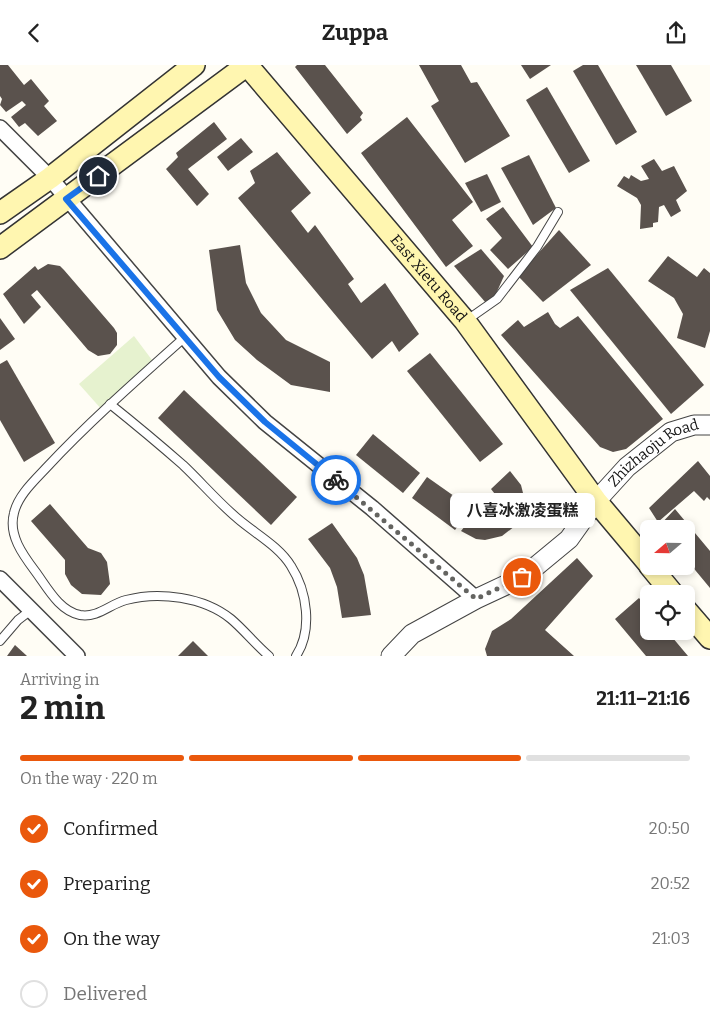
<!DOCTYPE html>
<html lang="en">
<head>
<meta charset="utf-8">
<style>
  body { margin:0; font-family:Bitter,"Noto Sans SC",serif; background:#f2f2f2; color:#222; height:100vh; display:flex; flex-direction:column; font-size:19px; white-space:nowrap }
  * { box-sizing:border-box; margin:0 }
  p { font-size:16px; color:#767676 }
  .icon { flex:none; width:28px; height:28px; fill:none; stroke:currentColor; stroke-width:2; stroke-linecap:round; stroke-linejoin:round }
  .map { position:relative; height:591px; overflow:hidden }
  .side { display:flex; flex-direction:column; background:#fff; flex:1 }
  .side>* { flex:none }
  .needle { width:32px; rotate:250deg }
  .buttons { position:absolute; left:640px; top:455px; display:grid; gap:10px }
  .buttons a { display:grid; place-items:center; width:55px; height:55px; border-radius:8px; background:#fff; box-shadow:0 2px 8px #0003; font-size:25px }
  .pin { position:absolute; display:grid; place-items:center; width:42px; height:42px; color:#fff; margin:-21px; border:2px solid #fff; border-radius:50%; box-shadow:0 1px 5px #0007 }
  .courier { position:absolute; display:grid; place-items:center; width:50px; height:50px; margin:-25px; border:4px solid #1a73e8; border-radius:50%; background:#fff; color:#222; box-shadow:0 1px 6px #0007 }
  .bubble { position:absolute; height:35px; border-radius:8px; background:#fff; box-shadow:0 2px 8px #0003; font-size:16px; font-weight:700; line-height:35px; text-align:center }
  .head em { font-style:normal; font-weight:700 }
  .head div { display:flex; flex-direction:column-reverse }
  .head { display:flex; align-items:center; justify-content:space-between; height:85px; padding:0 20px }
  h1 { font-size:32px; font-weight:700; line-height:38px }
  .bar { display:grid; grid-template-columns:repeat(4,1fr); gap:8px 5px; align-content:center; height:60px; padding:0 20px }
  .bar i { height:6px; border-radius:4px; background:#e0e0e0 }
  .bar .on { background:#ea580c }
  .bar p { grid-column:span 4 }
  ol { padding:0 20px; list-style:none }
  li { display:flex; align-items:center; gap:15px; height:55px }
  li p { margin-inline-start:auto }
  li .icon { padding:5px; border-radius:50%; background:#ea580c; color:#fff; stroke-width:4 }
  li:last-child { color:#767676 }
  li i { width:28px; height:28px; border:2px solid #e0e0e0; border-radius:50% }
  header { display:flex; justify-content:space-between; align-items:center; height:65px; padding:0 20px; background:#fff; font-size:22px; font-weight:700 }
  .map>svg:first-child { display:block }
</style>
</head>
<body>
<header><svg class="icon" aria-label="back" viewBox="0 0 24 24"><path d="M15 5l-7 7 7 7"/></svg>Zuppa<svg class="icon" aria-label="share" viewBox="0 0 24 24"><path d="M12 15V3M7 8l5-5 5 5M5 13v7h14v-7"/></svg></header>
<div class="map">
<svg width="710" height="591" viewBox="0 0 710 591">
  <rect width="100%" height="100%" fill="#fffdf5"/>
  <path fill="#e6f2cf" d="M 134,271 L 155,299 L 103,346 L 79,319 Z"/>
  <g fill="#5a524d">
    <path d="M 0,0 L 8,0 L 24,20 L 31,14 L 49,36 L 44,41 L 57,56 L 38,71 L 25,58 L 19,62 L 11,52 L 26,40 L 22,36 L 6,47 L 0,40 L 2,34 L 0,31 Z"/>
    <path d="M 297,0 L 325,0 L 363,48 L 360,52 L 362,55 L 347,69 L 295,2 Z"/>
    <path d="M 419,0 L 461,0 L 471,18 L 477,17 L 510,71 L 465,98 L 431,41 L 439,36 Z"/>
    <path d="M 521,0 L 551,0 L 530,14 Z"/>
    <path d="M 583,0 L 598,0 L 637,67 L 616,80 L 573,6 Z"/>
    <path d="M 636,0 L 671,0 L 692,36 L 666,51 Z"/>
    <path d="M 547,22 L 590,96 L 569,108 L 526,35 Z"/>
    <path d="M 407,52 L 473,137 L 452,155 L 473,181 L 446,202 L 361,88 Z"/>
    <path d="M 214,57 L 227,74 L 188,104 L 209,129 L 197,141 L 166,104 L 178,92 L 176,88 Z"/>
    <path d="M 241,73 L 253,87 L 228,106 L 217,92 Z"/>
    <path d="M 277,87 L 311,128 L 291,146 L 308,168 L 315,160 L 354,214 L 348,219 L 361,238 L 385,218 L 419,269 L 399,287 L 392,276 L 372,294 L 238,133 L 255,118 L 250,106 Z"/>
    <path d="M 529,90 L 556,143 L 533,160 L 501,103 Z"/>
    <path d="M 654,94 L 662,106 L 674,101 L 687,126 L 676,135 L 681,146 L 671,152 L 664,140 L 659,142 L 658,157 L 653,158 L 653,162 L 640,164 L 641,140 L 637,133 L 617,121 L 624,111 L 629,114 L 631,110 L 641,116 L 649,114 L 641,101 Z"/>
    <path d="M 487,109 L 501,137 L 481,147 L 465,118 Z"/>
    <path d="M 503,142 L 533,182 L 508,204 L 490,185 L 502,173 L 486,154 Z"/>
    <path d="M 559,165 L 591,200 L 543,237 L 518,211 Z"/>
    <path d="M 240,180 L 246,218 L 261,248 L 286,275 L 330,297 L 330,327 L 291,320 L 257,295 L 235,275 L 217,245 L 209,185 Z"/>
    <path d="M 481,184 L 504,211 L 495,231 L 486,238 L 454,201 Z"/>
    <path d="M 668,191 L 697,212 L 704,203 L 710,208 L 710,266 L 705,283 L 677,273 L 683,249 L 674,233 L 648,216 Z"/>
    <path d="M 48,199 L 60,201 L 64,205 L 114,263 L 117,268 L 117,280 L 110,289 L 98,291 L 88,285 L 37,225 L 31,230 L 41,242 L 24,259 L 3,229 L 35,201 L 38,205 Z"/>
    <path d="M 608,203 L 704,320 L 671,349 L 570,225 Z"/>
    <path d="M 548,247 L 555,259 L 560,263 L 578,251 L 663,354 L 626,384 L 613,387 L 600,382 L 501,270 L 518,255 L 524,262 Z"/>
    <path d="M 0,253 L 15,274 L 0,285 Z"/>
    <path d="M 430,288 L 503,379 L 480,397 L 407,306 Z"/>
    <path d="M 7,295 L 55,378 L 24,397 L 0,355 L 0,299 Z"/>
    <path d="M 184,325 L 297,432 L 271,460 L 158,353 Z"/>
    <path d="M 373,369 L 420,408 L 403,428 L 356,390 Z"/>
    <path d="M 698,396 L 710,411 L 710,435 L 707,432 L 704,436 L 694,426 L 658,457 L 649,443 Z"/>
    <path d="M 510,406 L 521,420 L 523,428 L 523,445 L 515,461 L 502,471 L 485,475 L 476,474 L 461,466 L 477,446 L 488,449 L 496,444 L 498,433 L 491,424 Z"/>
    <path d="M 427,412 L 471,443 L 455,465 L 412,433 Z"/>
    <path d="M 50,439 L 88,483 L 101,488 L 107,497 L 110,519 L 101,530 L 82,529 L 71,520 L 65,509 L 65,495 L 31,456 Z"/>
    <path d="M 675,444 L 710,486 L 710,523 L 686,494 L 686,464 L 662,464 L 659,461 Z"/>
    <path d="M 332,458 L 357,493 L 364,510 L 371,550 L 342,553 L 337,522 L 330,503 L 308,474 Z"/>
    <path d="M 577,493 L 593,511 L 545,565 L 574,591 L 487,591 L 485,584 L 492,566 L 511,554 Z"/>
    <path d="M 639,533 L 649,545 L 649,566 L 667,566 L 688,591 L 646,591 L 615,554 Z"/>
    <path d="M 193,576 L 208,591 L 178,591 Z"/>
    <path d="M 15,580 L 27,591 L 7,591 Z"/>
  </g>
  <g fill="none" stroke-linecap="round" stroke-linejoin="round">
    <defs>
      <g id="service">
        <path d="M 467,255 L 497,234 L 537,182 L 558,147"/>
        <path d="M 185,272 C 138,314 90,356 47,402 C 35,415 18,430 14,448 C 8,470 23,490 35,506 C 47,522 59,546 80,550 C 98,553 110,539 126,535 C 159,526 204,532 231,554 C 244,565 256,580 269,591"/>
        <path d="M 110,339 C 135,359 159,379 183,400 C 201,417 218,437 237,453 C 254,468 279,481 291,501 C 307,526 313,565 296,591"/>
        <path d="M 0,576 L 18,555 L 31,545"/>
      </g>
      <g id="minor">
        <path d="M 0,63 L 50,113 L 219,312 L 265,357 L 372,443 L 476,534"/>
        <path d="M 0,514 L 77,591"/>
      </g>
      <g id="tertiary">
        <path id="s1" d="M 391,591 L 412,569 L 476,534 L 523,512 L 569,474 L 596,436 L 627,402 L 671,367 L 694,360 L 710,360"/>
      </g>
      <g id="secondary">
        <path id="s2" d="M 247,0 L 465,256 L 596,436 L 649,499"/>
        <path d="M 0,148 L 50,113 L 194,0"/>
        <path d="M 0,183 L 247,0"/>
        <path d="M 650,501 L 673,529"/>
        <path d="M 686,545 L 710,573"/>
      </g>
    </defs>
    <use href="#service" stroke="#444" stroke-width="10"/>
    <use href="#minor" stroke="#444" stroke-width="18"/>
    <use href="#tertiary" stroke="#444" stroke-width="21"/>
    <use href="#secondary" stroke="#333" stroke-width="24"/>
    <use href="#service" stroke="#fff" stroke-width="8"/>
    <use href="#minor" stroke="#fff" stroke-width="15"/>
    <use href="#tertiary" stroke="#fff" stroke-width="19"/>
    <use href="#secondary" stroke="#fff6b0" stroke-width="21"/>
  </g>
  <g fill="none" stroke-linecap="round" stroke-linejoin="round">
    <path stroke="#646461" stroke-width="5" stroke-dasharray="0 9" d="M 336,415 L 476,534 L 522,512"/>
    <path stroke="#1a73e8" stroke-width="6" d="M 98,111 L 66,134 L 219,312 L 265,357 L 336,415"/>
  </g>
  <g text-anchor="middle" stroke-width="5" stroke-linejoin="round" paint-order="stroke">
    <g font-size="15" fill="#111" stroke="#fff">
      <text dy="5" stroke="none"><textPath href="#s2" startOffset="280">East Xietu Road</textPath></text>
      <text dy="5" stroke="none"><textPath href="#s1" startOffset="338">Zhizhaoju Road</textPath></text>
    </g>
  </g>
</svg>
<div class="buttons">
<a><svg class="needle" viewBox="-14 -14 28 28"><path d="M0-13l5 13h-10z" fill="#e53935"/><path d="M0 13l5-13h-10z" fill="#767676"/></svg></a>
<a><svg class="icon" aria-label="locate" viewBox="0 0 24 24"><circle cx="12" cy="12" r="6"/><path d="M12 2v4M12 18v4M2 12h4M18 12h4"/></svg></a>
</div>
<div class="pin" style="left:522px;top:512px;background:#ea580c"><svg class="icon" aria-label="bag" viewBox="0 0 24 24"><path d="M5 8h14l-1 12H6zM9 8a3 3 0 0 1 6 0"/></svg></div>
<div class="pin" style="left:98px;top:111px;background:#1f2937"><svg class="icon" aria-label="home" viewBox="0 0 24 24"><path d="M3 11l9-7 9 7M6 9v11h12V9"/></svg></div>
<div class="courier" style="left:336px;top:415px"><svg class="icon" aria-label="bike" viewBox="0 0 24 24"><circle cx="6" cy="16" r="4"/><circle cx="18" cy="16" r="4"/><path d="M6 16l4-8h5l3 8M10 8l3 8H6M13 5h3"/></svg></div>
<div class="bubble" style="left:450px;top:428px;width:145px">八喜冰激凌蛋糕</div>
</div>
<section class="side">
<div class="head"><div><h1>2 min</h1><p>Arriving in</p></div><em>21:11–21:16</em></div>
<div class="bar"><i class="on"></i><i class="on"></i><i class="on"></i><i></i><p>On the way · 220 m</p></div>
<ol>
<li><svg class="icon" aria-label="check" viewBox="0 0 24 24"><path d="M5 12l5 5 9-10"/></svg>Confirmed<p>20:50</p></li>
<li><svg class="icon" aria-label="check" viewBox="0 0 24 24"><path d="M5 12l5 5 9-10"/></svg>Preparing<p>20:52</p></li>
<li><svg class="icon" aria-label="check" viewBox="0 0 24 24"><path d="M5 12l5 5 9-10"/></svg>On the way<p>21:03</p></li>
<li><i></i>Delivered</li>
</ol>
</section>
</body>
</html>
